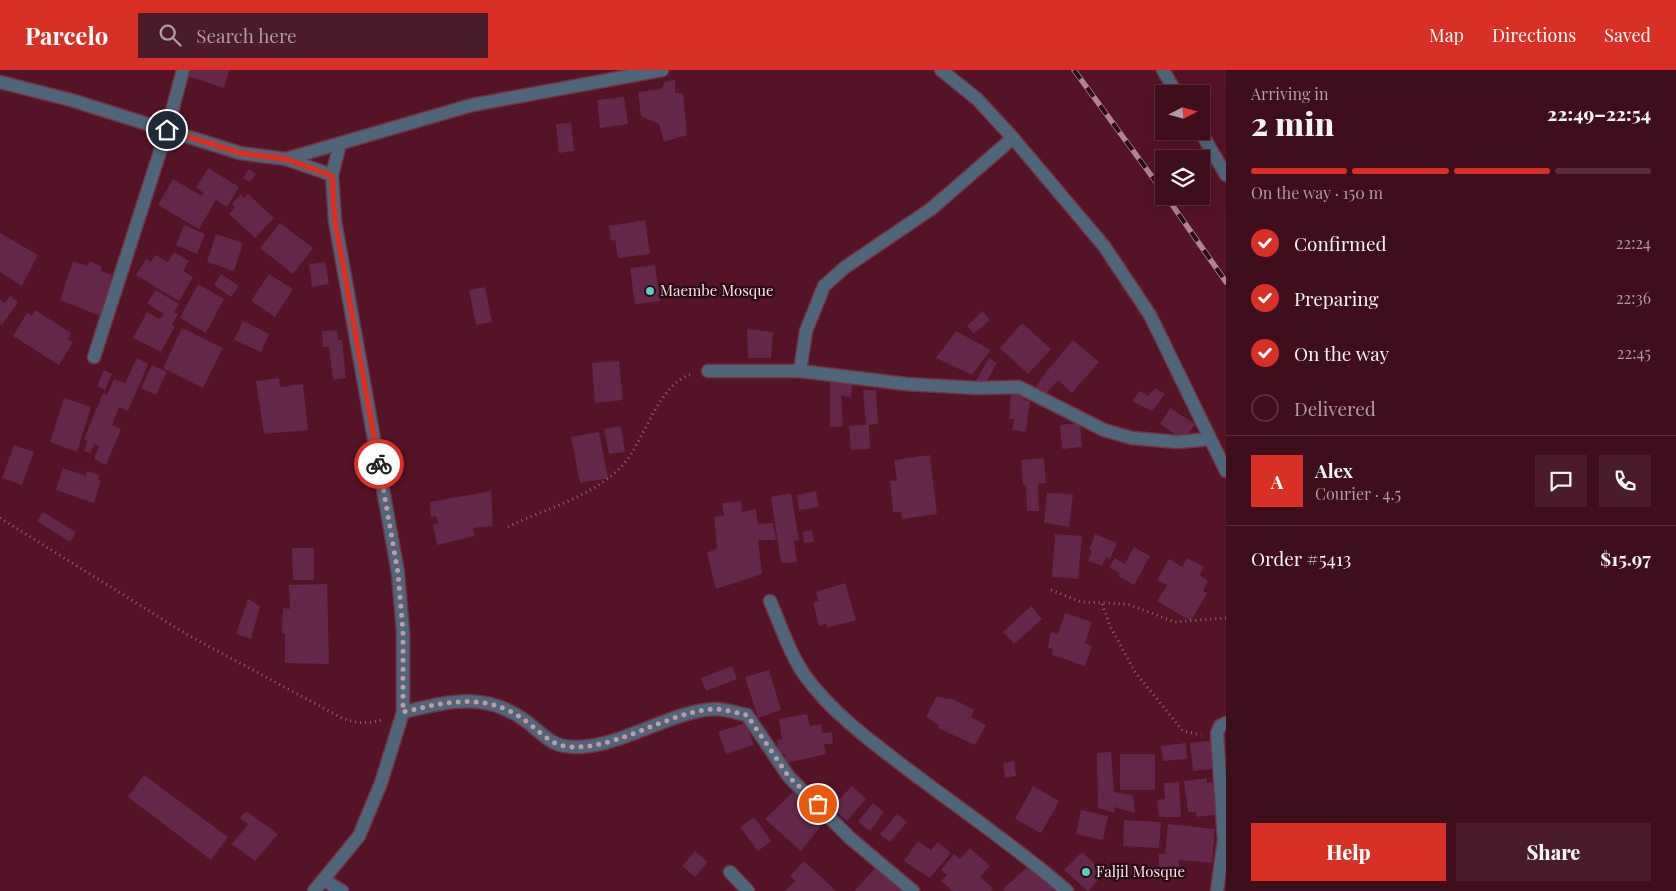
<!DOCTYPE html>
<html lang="en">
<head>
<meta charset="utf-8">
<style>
  body { margin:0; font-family:"Playfair Display",serif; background:#4a1c29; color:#f1f3f6; height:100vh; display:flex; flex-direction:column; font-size:19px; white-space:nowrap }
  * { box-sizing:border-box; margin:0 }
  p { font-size:16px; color:#ad9ca3 }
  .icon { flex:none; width:28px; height:28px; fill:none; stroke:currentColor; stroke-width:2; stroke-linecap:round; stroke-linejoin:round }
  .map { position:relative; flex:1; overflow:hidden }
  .side { display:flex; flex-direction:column; background:#3f0e1c; width:450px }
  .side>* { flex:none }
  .needle { width:32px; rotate:84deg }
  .buttons { position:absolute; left:1155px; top:15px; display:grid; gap:10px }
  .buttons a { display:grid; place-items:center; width:55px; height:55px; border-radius:0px; background:#3f0e1c; box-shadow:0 5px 20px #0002,0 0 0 1px #582e3b; font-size:25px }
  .pin { position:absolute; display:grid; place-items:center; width:42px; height:42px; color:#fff; margin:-21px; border:2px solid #fff; border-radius:50%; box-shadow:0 1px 5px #0007 }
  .courier { position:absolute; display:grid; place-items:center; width:50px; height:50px; margin:-25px; border:4px solid #d93025; border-radius:50%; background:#fff; color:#222; box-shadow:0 1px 6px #0007 }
  .overview em { font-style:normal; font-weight:800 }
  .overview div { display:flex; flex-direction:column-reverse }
  .overview { display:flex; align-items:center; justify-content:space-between; height:85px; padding:0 25px }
  h1 { font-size:32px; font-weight:800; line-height:38px }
  .bar { display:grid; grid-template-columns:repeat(4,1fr); gap:8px 5px; align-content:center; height:60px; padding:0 25px }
  .bar i { height:6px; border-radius:4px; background:#582e3b }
  .bar .active { background:#d93025 }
  .bar p { grid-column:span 4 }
  .line { display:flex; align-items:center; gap:12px; padding:0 25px; border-top:1px solid #582e3b }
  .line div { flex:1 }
  .round { display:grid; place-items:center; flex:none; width:52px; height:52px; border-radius:0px; background:#4a1c29 }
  ol { padding:0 25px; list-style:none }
  li { display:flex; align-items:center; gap:15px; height:55px }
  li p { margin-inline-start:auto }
  li .icon { padding:5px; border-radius:50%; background:#d93025; color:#fff; stroke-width:4 }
  li:last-child { color:#ad9ca3 }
  li i { width:28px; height:28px; border:2px solid #582e3b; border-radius:50% }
  .primary-button { display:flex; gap:10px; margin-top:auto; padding:10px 25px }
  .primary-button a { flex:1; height:58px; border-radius:0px; background:#d93025; color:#fff; font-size:20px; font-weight:800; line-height:58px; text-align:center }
  .primary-button a+a { background:#4a1c29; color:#f1f3f6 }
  header { display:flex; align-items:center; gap:30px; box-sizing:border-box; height:70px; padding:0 25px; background:#d93025; color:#fff }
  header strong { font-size:24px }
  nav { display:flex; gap:28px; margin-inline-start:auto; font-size:18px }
  .search { width:350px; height:45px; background:#4a1c29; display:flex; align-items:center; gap:12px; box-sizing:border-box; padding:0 18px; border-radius:0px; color:#ad9ca3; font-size:19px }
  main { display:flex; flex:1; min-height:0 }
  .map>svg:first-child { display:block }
</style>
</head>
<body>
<header>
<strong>Parcelo</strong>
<div class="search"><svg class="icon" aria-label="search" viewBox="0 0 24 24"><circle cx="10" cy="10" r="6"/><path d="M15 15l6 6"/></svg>Search here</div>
<nav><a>Map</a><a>Directions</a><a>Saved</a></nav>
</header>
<main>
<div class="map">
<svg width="1226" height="821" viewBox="0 0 1226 821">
  <rect width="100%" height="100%" fill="#541326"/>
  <g fill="#622749">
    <path d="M 190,0 L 229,0 L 224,18 L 188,6 Z"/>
    <path d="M 675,10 L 675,23 L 683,23 L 687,65 L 664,72 L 659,54 L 641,46 L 638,22 L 661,19 L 665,12 Z"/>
    <path d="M 624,27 L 628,54 L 600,58 L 597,30 Z"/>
    <path d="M 571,53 L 574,81 L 559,83 L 556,54 Z"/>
    <path d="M 208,98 L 239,117 L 227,137 L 216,130 L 199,159 L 158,135 L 173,109 L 202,126 L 204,123 L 196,118 Z"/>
    <path d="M 249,99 L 256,104 L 250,112 L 243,108 Z"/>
    <path d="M 241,124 L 244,128 L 248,124 L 274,148 L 255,168 L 229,144 L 235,137 L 232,134 Z"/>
    <path d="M 645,150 L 650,184 L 618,188 L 615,170 L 611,171 L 609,156 Z"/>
    <path d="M 280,153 L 313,178 L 293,204 L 260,178 Z"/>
    <path d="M 184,155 L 205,164 L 197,184 L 176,175 Z"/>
    <path d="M 0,163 L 38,185 L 22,216 L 0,202 Z"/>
    <path d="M 216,164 L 243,173 L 234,201 L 207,192 Z"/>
    <path d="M 174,182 L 189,191 L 183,201 L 193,207 L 179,231 L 136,205 L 146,189 L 151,192 L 155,185 L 168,192 Z"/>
    <path d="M 73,191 L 87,196 L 90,191 L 102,197 L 101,201 L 112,205 L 100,246 L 60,230 Z"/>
    <path d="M 325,192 L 329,214 L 312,217 L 309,194 Z"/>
    <path d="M 655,195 L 660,231 L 635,234 L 630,198 Z"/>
    <path d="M 221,204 L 239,216 L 231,227 L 214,215 Z"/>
    <path d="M 269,204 L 293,219 L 275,247 L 251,231 Z"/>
    <path d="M 198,214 L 224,229 L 206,263 L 180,248 Z"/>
    <path d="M 485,217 L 492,252 L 476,255 L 469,220 Z"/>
    <path d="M 156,220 L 179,234 L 174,242 L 178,244 L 172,255 L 175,256 L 161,282 L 133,268 L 147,242 L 160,249 L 164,244 L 147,233 Z"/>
    <path d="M 10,226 L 18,232 L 2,255 L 0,253 L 0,230 L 5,233 Z"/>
    <path d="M 35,240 L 71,263 L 68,269 L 73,272 L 59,295 L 13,266 L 27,243 L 32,246 Z"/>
    <path d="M 983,241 L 990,250 L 974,264 L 967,256 Z"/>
    <path d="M 243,251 L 269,264 L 261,282 L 234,270 Z"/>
    <path d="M 1022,253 L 1051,279 L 1028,304 L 1000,278 Z"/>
    <path d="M 182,258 L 223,278 L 203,318 L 163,298 Z"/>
    <path d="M 747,259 L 773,262 L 771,288 L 748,288 Z"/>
    <path d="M 337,260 L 338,270 L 342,270 L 346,308 L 333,310 L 329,277 L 323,277 L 322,261 Z"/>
    <path d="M 956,261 L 991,280 L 972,305 L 936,288 Z"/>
    <path d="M 1073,270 L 1099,292 L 1072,323 L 1058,310 L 1041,330 L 1032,322 L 1047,301 Z"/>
    <path d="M 137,288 L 148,294 L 128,341 L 119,337 L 112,355 L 121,359 L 106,395 L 94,389 L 99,376 L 94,374 L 90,383 L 84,381 L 87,371 L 84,369 L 103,323 L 107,325 L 114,309 L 125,313 Z"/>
    <path d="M 989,288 L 997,293 L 984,316 L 975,312 Z"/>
    <path d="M 619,291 L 623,330 L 595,333 L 592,293 Z"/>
    <path d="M 152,295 L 167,302 L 156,325 L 141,318 Z"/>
    <path d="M 104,300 L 112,304 L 105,320 L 97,316 Z"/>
    <path d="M 279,308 L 280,317 L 303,314 L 308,360 L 264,364 L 256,311 Z"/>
    <path d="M 830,312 L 852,314 L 851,327 L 841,326 L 843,356 L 830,357 Z"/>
    <path d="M 1155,318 L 1165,324 L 1152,341 L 1132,331 L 1140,321 L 1148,326 Z"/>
    <path d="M 863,320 L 876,320 L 878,354 L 869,355 L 870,379 L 851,380 L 849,356 L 866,355 Z"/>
    <path d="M 1011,323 L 1025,324 L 1024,330 L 1030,331 L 1026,362 L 1012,360 L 1014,349 L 1009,349 Z"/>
    <path d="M 64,328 L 91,337 L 77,382 L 50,372 Z"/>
    <path d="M 1170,338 L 1195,354 L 1184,370 L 1160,354 Z"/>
    <path d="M 1080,353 L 1082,377 L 1062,379 L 1060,355 Z"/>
    <path d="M 621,356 L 625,382 L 609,384 L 604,359 Z"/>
    <path d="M 599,362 L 608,408 L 580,413 L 571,367 Z"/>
    <path d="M 14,375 L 34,382 L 22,415 L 2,408 Z"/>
    <path d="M 930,385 L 937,444 L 902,449 L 901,442 L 893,442 L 890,411 L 897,411 L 894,390 Z"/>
    <path d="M 1044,388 L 1046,413 L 1038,414 L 1039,441 L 1027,441 L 1026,415 L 1023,415 L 1021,390 Z"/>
    <path d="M 63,398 L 86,406 L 87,401 L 99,405 L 98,410 L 101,411 L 94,433 L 56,420 Z"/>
    <path d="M 491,421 L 493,456 L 473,458 L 475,466 L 437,475 L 433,454 L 438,453 L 436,446 L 431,447 L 430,432 Z"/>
    <path d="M 816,421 L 819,437 L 799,440 L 797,425 Z"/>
    <path d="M 791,423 L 799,470 L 794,471 L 797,492 L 781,493 L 771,427 Z"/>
    <path d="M 1047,423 L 1073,424 L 1069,457 L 1044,453 Z"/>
    <path d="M 741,431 L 742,442 L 756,439 L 758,454 L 773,453 L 776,470 L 758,470 L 762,504 L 716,519 L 707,483 L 717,478 L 714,447 L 724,445 L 722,433 Z"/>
    <path d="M 43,442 L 76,462 L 70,472 L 37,451 Z"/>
    <path d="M 812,460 L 814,472 L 804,473 L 803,462 Z"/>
    <path d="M 1055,464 L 1082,466 L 1078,509 L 1052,507 Z"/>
    <path d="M 1095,464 L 1117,473 L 1110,489 L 1106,487 L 1102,496 L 1088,491 L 1092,481 L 1089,480 Z"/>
    <path d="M 1134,477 L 1150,486 L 1134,515 L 1118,506 L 1120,504 L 1109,497 L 1115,488 L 1125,494 Z"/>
    <path d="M 292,478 L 314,478 L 314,510 L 293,510 Z"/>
    <path d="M 1187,488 L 1204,497 L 1200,505 L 1208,511 L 1203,521 L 1207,523 L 1191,551 L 1157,531 L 1167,515 L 1157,510 L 1169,489 L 1182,497 Z"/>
    <path d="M 845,513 L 856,550 L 827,558 L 826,554 L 819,556 L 813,532 L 819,531 L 816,522 Z"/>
    <path d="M 327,514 L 329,594 L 285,593 L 285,564 L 282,563 L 283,538 L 290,539 L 289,515 Z"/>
    <path d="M 248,529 L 260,536 L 251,569 L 236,564 Z"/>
    <path d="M 1031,536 L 1042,549 L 1014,574 L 1003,562 Z"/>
    <path d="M 1065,543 L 1092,552 L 1085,573 L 1092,576 L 1085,596 L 1052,585 L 1053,579 L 1048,578 L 1051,562 L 1058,564 Z"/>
    <path d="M 732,596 L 737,609 L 706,621 L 701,608 Z"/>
    <path d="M 769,600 L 781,640 L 758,648 L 745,607 Z"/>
    <path d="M 936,627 L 953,629 L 974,640 L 971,647 L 986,655 L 975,675 L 938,658 L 939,655 L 926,647 Z"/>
    <path d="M 807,644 L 810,656 L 821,654 L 822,663 L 832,662 L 833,674 L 824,674 L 826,684 L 786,693 L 785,684 L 779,685 L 777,670 L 782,669 L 779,649 Z"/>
    <path d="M 746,653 L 754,675 L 726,684 L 718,662 Z"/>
    <path d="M 1216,670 L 1219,698 L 1193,701 L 1190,673 Z"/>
    <path d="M 1186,673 L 1187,689 L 1163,691 L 1161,676 Z"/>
    <path d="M 1111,682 L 1114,722 L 1133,725 L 1135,743 L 1114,737 L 1115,743 L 1098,738 L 1097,683 Z"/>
    <rect x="1120" y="684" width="35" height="36"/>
    <path d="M 1014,691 L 1016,706 L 1005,708 L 1003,693 Z"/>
    <path d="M 144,705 L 228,767 L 211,790 L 128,727 Z"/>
    <path d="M 1207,708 L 1207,713 L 1216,712 L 1219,744 L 1197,747 L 1196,742 L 1188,742 L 1184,711 Z"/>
    <path d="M 1179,712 L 1181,747 L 1159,747 L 1157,730 L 1165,729 L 1164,713 Z"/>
    <path d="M 852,716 L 866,729 L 847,751 L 832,737 Z"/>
    <path d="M 1033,716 L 1059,731 L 1041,763 L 1015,749 Z"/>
    <path d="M 796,719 L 824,752 L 801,781 L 765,749 Z"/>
    <path d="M 873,733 L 884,742 L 870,761 L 858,752 Z"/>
    <path d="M 1081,740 L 1108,746 L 1103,770 L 1076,764 Z"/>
    <path d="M 246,741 L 278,764 L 255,791 L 232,774 L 248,754 L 240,748 Z"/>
    <path d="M 897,744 L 907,752 L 890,772 L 880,764 Z"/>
    <path d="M 754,747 L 771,771 L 758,781 L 740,757 Z"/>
    <path d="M 1124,750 L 1161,752 L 1159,778 L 1123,776 Z"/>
    <path d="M 1168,754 L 1215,759 L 1212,793 L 1179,790 L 1179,802 L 1159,802 L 1159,784 L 1165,784 Z"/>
    <path d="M 918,771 L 931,780 L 938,772 L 951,783 L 930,808 L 904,791 Z"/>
    <path d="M 970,778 L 990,796 L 980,807 L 993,818 L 991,821 L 953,821 L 941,811 L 947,805 L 941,800 L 954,784 L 960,789 Z"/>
    <path d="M 695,781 L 708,792 L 695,807 L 682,796 Z"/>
    <path d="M 1082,782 L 1104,803 L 1088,821 L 1064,800 Z"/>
    <path d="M 804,791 L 836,821 L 784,821 L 796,811 L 790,806 Z"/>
    <path d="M 1031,794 L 1055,821 L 1005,821 L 1003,819 Z"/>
    <path d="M 876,797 L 902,821 L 854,821 Z"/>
  </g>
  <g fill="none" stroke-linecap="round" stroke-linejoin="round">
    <defs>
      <g id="street">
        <path d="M 941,0 L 977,29 L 1013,68 L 1104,176 L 1150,245 L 1226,401"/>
        <path d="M 1163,0 L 1177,24"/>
        <path d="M 0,12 L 71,30 L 240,83 L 286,89 L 472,35 L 662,0"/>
        <path d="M 1200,61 L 1226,105"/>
        <path d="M 286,89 L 332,105"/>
        <path d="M 94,287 L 167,60 L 183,0"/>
        <path d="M 708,301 L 800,301 L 906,314 L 978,318 L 1019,317 L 1104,360 L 1132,368 L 1178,372 L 1210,369"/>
        <path d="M 800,301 L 806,261 L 824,216 L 844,198 L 931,139 L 1013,68"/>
        <path d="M 770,531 C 781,556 790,585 806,607 C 831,641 864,666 898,692 C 954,735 1013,774 1067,821"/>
        <path d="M 403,642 C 447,632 483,621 523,649 C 535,657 548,673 564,676 C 611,684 668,641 714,639 C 725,639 737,643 747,645 L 789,707 L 850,768 L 913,821"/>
        <path d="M 730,802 L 748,821"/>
        <path d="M 324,810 L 342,821"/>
        <path d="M 314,821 L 359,766 L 381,713 L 403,642 L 403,562 L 398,503 L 335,151 L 332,105 L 340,74"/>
        <path d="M 1217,821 L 1224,770 L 1217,663 L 1220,656 L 1226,653"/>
      </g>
    </defs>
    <use href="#street" stroke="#6f3445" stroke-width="15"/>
    <g stroke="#956370" stroke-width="3" stroke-dasharray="1 4" stroke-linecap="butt">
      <path d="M 0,448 L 186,564 L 342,648 C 357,654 369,654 384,649"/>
      <path d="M 508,457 C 546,438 591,428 622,396 C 645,371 658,312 693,304"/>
      <path d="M 1051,520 L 1081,532 L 1127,534 L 1175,552 L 1226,548"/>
      <path d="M 1102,534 L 1110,556 L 1135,602 L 1183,661 L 1201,665"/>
    </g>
    <use href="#street" stroke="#4f657a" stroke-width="12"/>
    <defs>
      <g id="rail">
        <path d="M 1074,0 L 1164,123"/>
        <path d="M 1166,126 L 1226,212"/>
      </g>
    </defs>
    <use href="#rail" stroke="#b0858f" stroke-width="5.5"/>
    <use href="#rail" stroke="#280c13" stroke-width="4" stroke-dasharray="11" stroke-linecap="butt"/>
  </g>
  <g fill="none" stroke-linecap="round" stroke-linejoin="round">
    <path stroke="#c199a2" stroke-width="5" stroke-dasharray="0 9" d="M 379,394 L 398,503 L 403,562 L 403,642 C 445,632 485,622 523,649 C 535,657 548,673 564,676 C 611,684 668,641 714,639 C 725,639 737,643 747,645 L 789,707 L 818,734"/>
    <path stroke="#d93025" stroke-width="6" d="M 167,60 L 240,83 L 286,89 L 332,106 L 335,151 L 379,394"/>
  </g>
  <g fill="#56cec3" stroke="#280c13" stroke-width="2">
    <circle cx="650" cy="221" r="5"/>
    <circle cx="1086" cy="802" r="5"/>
  </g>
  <g text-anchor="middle" stroke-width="4.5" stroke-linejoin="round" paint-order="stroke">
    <g font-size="15" fill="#fbe1e5" stroke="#280c13" text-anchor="start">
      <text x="660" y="226">Maembe Mosque</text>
      <text x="1096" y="807">Faljil Mosque</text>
    </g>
  </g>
</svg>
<div class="buttons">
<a><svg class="needle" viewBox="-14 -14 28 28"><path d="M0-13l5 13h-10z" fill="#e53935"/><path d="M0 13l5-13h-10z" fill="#ad9ca3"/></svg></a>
<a><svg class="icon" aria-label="layers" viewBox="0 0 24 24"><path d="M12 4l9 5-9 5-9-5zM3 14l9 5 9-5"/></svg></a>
</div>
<div class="pin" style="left:818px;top:734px;background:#ea580c"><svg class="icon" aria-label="bag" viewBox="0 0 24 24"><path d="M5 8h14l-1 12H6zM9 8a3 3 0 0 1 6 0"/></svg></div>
<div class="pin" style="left:167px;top:60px;background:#1f2937"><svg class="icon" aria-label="home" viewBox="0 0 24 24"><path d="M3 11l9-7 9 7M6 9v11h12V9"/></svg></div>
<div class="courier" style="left:379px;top:394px"><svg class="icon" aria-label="bike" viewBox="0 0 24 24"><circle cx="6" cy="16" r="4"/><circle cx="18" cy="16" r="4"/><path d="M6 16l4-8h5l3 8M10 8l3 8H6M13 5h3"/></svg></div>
</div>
<section class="side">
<div class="overview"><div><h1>2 min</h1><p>Arriving in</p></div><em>22:49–22:54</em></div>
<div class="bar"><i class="active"></i><i class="active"></i><i class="active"></i><i></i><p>On the way · 150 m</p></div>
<ol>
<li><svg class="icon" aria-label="check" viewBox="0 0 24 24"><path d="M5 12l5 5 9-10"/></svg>Confirmed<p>22:24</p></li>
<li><svg class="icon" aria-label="check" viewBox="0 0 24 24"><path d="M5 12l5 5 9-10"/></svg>Preparing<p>22:36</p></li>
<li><svg class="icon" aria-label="check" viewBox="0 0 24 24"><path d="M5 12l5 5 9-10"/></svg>On the way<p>22:45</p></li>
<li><i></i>Delivered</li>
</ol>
<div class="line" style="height:90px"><b class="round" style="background:#d93025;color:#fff">A</b><div><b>Alex</b><p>Courier · 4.5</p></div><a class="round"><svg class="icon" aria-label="chat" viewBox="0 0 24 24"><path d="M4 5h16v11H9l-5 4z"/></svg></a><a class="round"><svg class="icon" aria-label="phone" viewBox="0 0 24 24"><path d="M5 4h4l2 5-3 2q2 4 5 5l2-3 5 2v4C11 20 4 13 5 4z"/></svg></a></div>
<div class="line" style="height:65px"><div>Order #5413</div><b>$15.97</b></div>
<div class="primary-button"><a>Help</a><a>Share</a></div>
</section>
</main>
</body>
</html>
